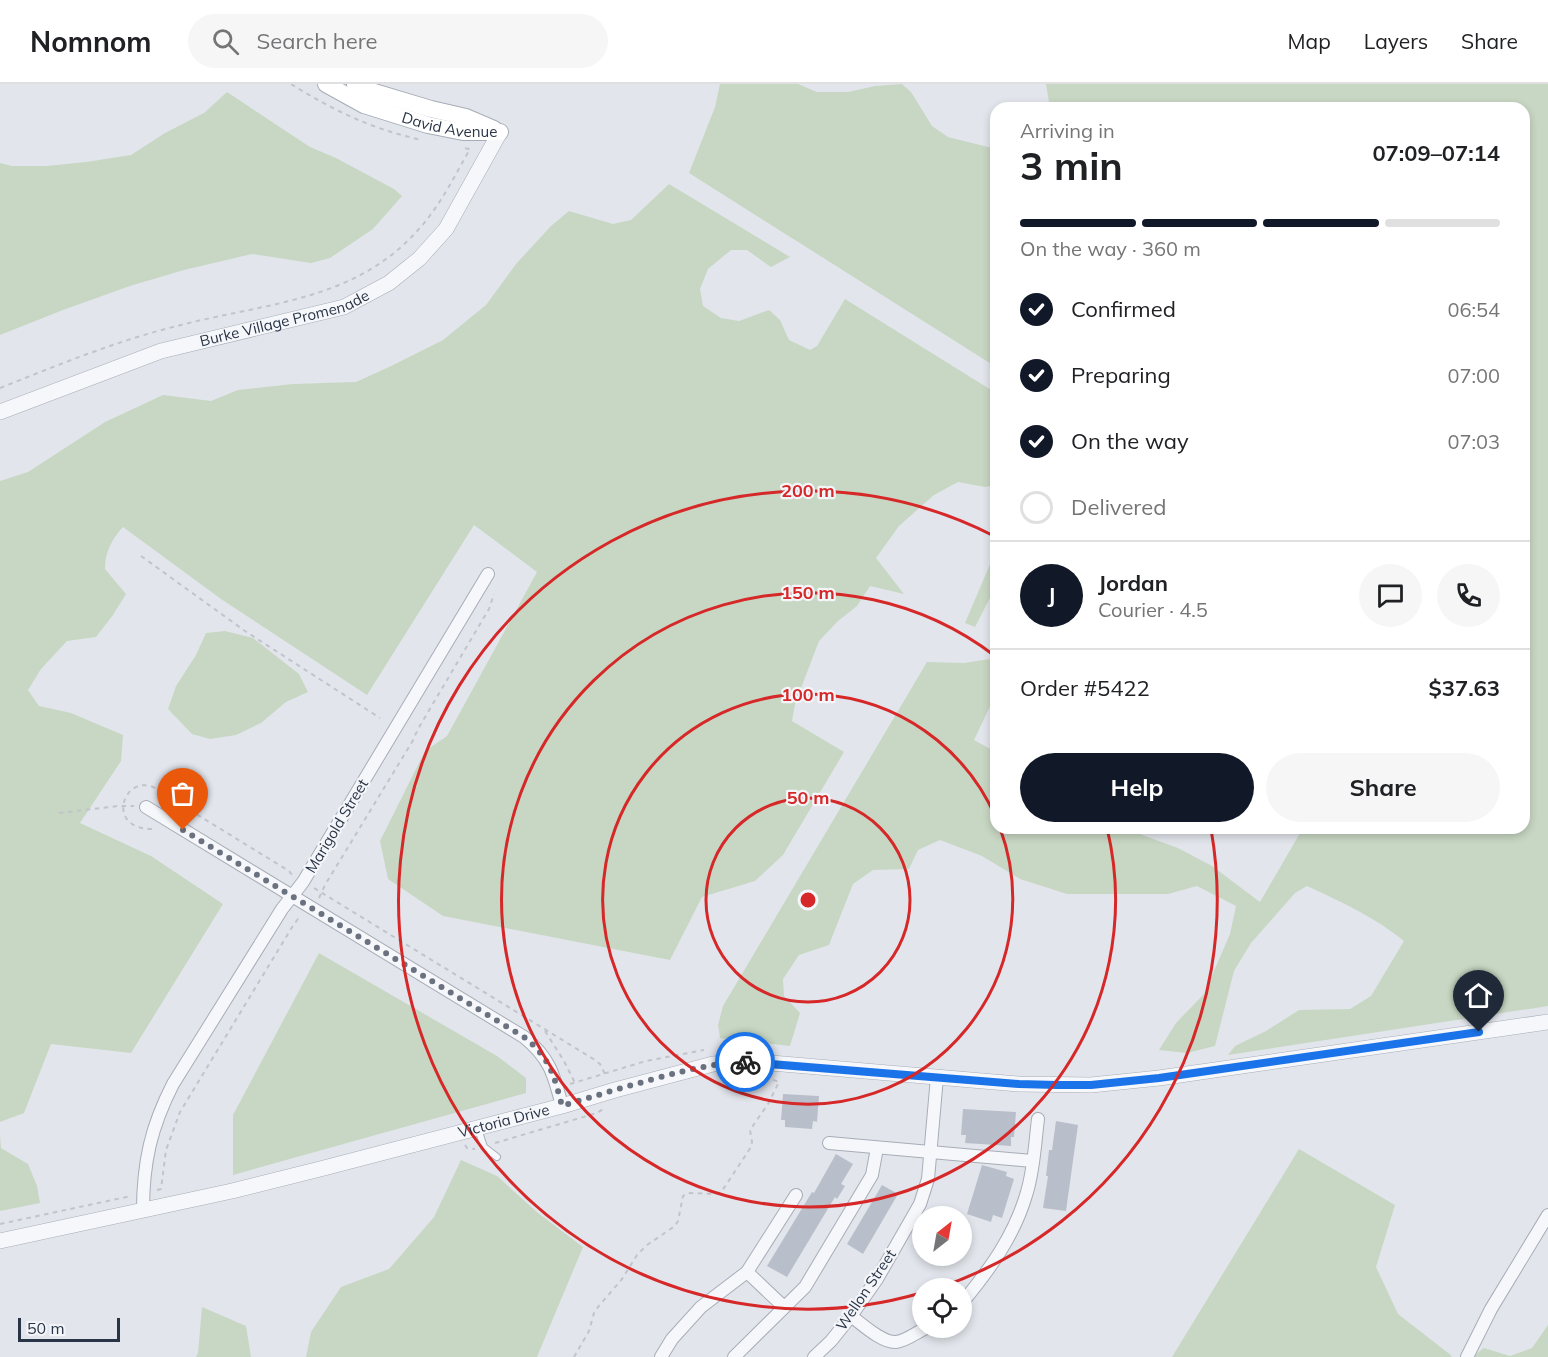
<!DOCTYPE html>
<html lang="en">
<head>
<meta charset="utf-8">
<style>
  body { margin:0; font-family:Mulish,sans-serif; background:#f6f6f6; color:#202124; height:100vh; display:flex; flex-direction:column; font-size:22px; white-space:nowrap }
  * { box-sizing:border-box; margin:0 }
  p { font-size:20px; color:#757577 }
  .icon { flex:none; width:33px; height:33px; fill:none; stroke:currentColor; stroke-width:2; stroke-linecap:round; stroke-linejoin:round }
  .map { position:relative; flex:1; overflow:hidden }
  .side { position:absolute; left:990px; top:18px; width:540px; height:732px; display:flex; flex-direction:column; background:#fff; border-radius:18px; box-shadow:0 3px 9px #0003 }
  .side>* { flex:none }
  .needle { width:39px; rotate:31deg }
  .fabs { position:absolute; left:912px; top:1122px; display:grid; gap:12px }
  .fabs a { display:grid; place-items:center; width:60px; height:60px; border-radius:50%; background:#fff; box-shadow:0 3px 9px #0003; font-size:30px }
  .scale { position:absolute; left:18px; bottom:15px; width:102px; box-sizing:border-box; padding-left:6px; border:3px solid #293446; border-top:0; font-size:16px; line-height:21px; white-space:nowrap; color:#293446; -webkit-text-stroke:4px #f3f5f9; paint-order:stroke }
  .pin { position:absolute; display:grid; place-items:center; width:51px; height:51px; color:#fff; margin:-62px -26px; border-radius:50% 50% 50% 0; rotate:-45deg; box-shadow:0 0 6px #0007 }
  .pin .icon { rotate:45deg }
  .courier { position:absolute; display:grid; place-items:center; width:60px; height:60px; margin:-30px; border:4px solid #1a73e8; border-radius:50%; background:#fff; color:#222; box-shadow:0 2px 8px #0007 }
  .head em { font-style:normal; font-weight:700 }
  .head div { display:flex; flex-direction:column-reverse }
  .head { display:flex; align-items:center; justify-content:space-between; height:102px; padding:0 30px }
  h1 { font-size:39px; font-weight:700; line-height:45px }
  .bar { display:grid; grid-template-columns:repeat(4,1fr); gap:9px 6px; align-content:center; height:72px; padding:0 30px }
  .bar i { height:8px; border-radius:4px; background:#e0e0e0 }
  .bar .current { background:#111827 }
  .bar p { grid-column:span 4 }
  .line { display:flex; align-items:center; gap:15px; padding:0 30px; border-top:2px solid #e0e0e0 }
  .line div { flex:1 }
  .round { display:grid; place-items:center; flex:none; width:63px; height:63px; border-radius:32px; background:#f6f6f6 }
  ol { padding:0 30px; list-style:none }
  li { display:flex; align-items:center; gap:18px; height:66px }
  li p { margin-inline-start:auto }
  li .icon { padding:6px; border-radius:50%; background:#111827; color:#fff; stroke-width:4 }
  li:last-child { color:#757577 }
  li i { width:33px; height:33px; border:3px solid #e0e0e0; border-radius:50% }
  .primary-button { display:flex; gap:12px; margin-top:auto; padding:12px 30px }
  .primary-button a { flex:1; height:69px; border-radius:36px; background:#111827; color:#fff; font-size:24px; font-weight:700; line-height:69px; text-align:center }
  .primary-button a+a { background:#f6f6f6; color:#202124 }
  header { display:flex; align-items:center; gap:36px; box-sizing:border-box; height:84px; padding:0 30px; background:#fff; border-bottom:2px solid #e0e0e0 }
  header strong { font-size:28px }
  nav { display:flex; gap:33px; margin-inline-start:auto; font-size:21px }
  .search { width:420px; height:54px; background:#f6f6f6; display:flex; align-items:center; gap:15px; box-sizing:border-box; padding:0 21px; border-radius:33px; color:#757577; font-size:22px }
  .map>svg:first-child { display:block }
</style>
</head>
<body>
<header>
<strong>Nomnom</strong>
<div class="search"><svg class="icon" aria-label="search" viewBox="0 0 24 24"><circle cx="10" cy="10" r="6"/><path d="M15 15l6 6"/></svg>Search here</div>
<nav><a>Map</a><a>Layers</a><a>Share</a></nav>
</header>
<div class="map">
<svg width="1548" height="1273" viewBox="0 0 1548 1273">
  <rect width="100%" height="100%" fill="#e2e6ec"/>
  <g fill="#c8d7c3">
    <path d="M 720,0 L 798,0 L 817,8 L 848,8 L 875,2 L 902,0 L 911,8 L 932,42 L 948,53 L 996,65 L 996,283 L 689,89 L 715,23 Z"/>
    <path d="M 1046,0 L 1548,0 L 1548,922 L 1228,971 L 1235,962 L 1266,947 L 1299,926 L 1350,925 L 1371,912 L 1404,857 C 1376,834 1340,817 1307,802 L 1295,809 L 1251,859 L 1234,887 L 1215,962 L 1187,969 L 1159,966 L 1176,939 L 1204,910 L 1230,850 L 1236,822 L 1197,802 L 1168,810 L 1067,810 L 1020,795 L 982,772 L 940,756 L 918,766 L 909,785 L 873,786 L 853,800 L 829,861 L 799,871 L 783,895 L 784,912 L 800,929 L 790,962 L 720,954 L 718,941 L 723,922 L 927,578 L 964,579 L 996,574 L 996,614 L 994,614 L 974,656 L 996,668 L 996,744 L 1123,744 L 1178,764 L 1212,782 L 1260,818 L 1303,744 L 1524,744 L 1524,24 L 1050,24 Z"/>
    <path d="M 227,8 L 310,63 L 336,74 L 394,105 L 402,112 L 373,145 L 330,174 L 311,179 L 252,170 L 184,186 L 130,202 L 63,226 L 0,251 L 0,79 L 12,82 L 47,82 L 86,78 L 131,71 L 165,49 L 204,29 Z"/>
    <path d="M 669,100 L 790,173 L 771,183 L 747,166 L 731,166 L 708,185 L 700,205 L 703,222 L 721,234 L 739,237 L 769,226 L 780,236 L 789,256 L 810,266 L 817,262 L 845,215 L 996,309 L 996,401 L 985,403 L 958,398 L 934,411 L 899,442 L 876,474 L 904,510 L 870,502 L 857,522 L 838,537 L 819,557 L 795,620 L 792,637 L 844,668 L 783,771 L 755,797 L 702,813 L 670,876 L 443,832 L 388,795 L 380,757 L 425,667 L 447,652 L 537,488 L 474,441 L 367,611 L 221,515 L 123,443 C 112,455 105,468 105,485 L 126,510 L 113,531 L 96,553 L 67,557 L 41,585 L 28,606 L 39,622 L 71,629 L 123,651 L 121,677 L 80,739 L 151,772 L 223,820 L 131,969 L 51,960 L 24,1029 L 0,1038 L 0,397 L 28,388 L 105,338 L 163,311 L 211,317 L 238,306 L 293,300 L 356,298 L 389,283 L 443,256 L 486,221 L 516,180 L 551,142 L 569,127 L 613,140 L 631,136 Z"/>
    <path d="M 996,466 L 996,502 L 975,543 L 965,539 Z"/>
    <path d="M 225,547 L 253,554 L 299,590 L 308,608 L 286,618 L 261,639 L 236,651 L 210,655 L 192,650 L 168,625 L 176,602 L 196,571 L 206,549 Z"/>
    <path d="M 319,869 L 497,972 L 526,994 L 526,1009 L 233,1091 L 233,1031 Z"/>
    <path d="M 0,1051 L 1,1064 L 28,1080 L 37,1102 L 40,1119 L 0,1127 Z"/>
    <path d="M 1299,1065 L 1395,1121 L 1376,1183 L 1398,1230 L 1452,1272 L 1451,1273 L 1172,1273 Z"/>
    <path d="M 461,1076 L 497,1092 L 538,1129 L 583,1163 L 537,1273 L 306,1273 L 311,1248 L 341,1203 L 389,1185 L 434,1133 Z"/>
    <path d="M 202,1223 L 246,1242 L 251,1273 L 196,1273 L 198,1269 Z"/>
    <path d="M 1548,1241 L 1548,1273 L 1472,1273 L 1484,1264 L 1510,1272 L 1532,1264 Z"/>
  </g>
  <g fill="#b9bfca">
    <path d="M 783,1010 L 819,1012 L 817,1038 L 813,1037 L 812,1045 L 785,1043 L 785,1036 L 781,1036 Z"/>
    <path d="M 963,1025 L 1016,1028 L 1014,1053 L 1011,1053 L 1011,1062 L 965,1059 L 966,1051 L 961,1051 Z"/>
    <path d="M 1056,1037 L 1078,1041 L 1066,1127 L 1043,1124 L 1048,1092 L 1046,1092 L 1049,1066 L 1052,1066 Z"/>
    <path d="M 836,1070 L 853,1080 L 841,1100 L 845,1102 L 837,1115 L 835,1113 L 787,1193 L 767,1182 L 812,1108 L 814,1109 Z"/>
    <path d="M 982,1081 L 1007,1088 L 1006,1092 L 1014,1095 L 1002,1134 L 993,1131 L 991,1138 L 967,1130 Z"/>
    <path d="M 882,1101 L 898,1110 L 863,1170 L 847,1160 Z"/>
  </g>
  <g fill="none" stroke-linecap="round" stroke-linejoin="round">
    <defs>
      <path id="service" d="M 478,1045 L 484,1063 L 497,1073"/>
      <g id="minor">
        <path d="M 146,723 L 524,953 C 550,974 554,991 562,1022"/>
        <path d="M 829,1059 L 1032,1077"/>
        <path d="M 143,1127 C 143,1078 151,1043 173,1000 L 282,825 L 303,798 L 488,490"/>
        <path d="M 747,1188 L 784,1223"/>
        <path d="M 962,1219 C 990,1185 1015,1151 1027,1108 C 1034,1085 1035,1059 1038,1035"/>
        <path d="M 851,1232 C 862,1240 882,1259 896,1258 C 906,1257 917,1248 926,1244"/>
        <path d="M 661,1273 L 672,1255 L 701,1223 L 747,1188 L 796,1111"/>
        <path d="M 734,1273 L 805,1203 L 872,1091 L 877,1064"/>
        <path d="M 814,1273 L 831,1257 L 851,1232 L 877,1195 L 920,1120 L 928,1095 L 937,993"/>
        <path d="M 1467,1273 L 1491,1225 L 1548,1131"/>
      </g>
      <g id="tertiary">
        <path id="s1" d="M 0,328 L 161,267 L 344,223 L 389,199 L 419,175 L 446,145 L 500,48"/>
        <path id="s2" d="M 0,1157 L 232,1107 L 320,1085 L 562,1022 L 615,1006 L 713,980 L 743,978 L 771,979 L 1019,1000 L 1091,1001 L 1159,994 L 1548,938"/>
      </g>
      <g id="secondary">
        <path id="s3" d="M 326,0 L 364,21 L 428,41 L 463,48 L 500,48"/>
        <path d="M 355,0 L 371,7 L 431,25 L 466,33 L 494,45"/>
      </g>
    </defs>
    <use href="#service" stroke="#a7adb7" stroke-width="8"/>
    <use href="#minor" stroke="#a7adb7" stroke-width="14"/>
    <use href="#tertiary" stroke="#a7adb7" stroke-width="16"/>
    <use href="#secondary" stroke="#a7adb7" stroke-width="18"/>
    <g stroke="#c1c4cb" stroke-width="2" stroke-dasharray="4.5 4.5" stroke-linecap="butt">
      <path d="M 291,0 C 335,27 371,45 422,56"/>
      <path d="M 0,304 C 58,281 116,257 177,242 C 264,219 354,218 418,146 C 440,122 454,93 470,65 L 463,64"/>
      <path d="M 141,472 L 245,547 L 380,634"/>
      <path d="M 59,729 L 118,722 L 134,722"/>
      <path d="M 152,745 C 100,745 128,679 162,709 L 289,787 L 293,792"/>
      <path d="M 314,804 L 595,976 L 600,980 L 605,990"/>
      <path d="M 319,814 L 325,801 L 412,658 L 418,645 L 489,525 L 494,510"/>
      <path d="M 545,947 L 564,977 L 575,999"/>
      <path d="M 570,1000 L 646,977 L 704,966"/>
      <path d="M 495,1059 L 597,1029 L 603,1025"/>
      <path d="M 465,1061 L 467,1064 L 475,1065"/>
      <path d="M 157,1106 L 161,1105 L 166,1066 L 180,1028 L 294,840 L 298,835 L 302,833"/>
      <path d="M 0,1140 L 131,1112"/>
      <path d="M 574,1273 L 589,1247 L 594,1229 L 598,1223 L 622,1195 L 637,1171 L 647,1161 L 675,1142 L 678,1137 L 683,1112 L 688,1109 L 715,1110 L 721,1108 L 726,1101 L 751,1063 L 752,1058 L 750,1046 L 768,1020 L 779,998 L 768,994"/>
    </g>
    <use href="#service" stroke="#f6f7fa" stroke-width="6"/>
    <use href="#minor" stroke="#f6f7fa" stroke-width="12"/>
    <use href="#tertiary" stroke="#f6f7fa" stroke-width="15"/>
    <use href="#secondary" stroke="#fff" stroke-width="16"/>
  </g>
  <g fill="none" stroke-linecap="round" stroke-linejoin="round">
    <path stroke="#6a7280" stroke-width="6" stroke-dasharray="0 10.8" d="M 183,746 L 524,953 C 550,974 554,991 562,1022 C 594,1012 625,1003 657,994 C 688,986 714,979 745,978"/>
    <path stroke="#1a73e8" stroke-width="8" d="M 745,978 L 1019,1000 L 1057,1001 L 1091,1001 L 1159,994 L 1479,948"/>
  </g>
  <g fill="none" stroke="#d62828" stroke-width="3">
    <circle cx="808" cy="816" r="102"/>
    <path d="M1000 744A205 205 0 1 1 996 734"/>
    <path d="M1107 744A307 307 0 1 1 995 572"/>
    <path d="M921 1209A409 409 0 1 1 994 452M1211 745A409 409 0 0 1 938 1204"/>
  </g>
  <g text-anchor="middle" stroke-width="4.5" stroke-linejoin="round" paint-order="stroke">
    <g font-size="15" fill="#293446" stroke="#f3f5f9">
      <text dy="5" stroke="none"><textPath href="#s3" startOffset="132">David Avenue</textPath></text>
      <text dy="5" stroke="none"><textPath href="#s1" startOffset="300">Burke Village Promenade</textPath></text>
      <text transform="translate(337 742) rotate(-59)" y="5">Marigold Street</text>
      <text dy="5" stroke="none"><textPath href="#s2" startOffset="518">Victoria Drive</textPath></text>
      <text transform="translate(866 1206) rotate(-56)" y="5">Wellon Street</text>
    </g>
  </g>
  <circle cx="808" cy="816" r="9" fill="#d62828" stroke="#f3f5f9" stroke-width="3"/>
  <g font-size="18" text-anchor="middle" font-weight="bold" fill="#d62828" stroke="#f3f5f9" stroke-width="4.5" stroke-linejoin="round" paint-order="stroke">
    <text x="808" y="413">200 m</text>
    <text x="808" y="515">150 m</text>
    <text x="808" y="617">100 m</text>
    <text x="808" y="720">50 m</text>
  </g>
</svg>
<div class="fabs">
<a><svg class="needle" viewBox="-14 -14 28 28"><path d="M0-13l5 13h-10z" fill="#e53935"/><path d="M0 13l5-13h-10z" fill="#757577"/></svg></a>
<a><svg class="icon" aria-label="locate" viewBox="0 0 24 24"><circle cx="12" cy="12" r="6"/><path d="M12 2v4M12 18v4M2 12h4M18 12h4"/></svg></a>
</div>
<div class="scale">50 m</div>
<div class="pin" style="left:183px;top:746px;background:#ea580c"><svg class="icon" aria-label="bag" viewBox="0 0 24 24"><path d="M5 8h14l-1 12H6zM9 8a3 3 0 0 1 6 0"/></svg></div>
<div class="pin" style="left:1479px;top:948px;background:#1f2937"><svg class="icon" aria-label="home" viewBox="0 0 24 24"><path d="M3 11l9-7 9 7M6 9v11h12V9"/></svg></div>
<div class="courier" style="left:745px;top:978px"><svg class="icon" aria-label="bike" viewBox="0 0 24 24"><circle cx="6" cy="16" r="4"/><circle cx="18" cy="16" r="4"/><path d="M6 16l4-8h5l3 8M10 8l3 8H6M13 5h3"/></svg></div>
<section class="side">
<div class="head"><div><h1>3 min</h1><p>Arriving in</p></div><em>07:09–07:14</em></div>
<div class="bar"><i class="current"></i><i class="current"></i><i class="current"></i><i></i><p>On the way · 360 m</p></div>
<ol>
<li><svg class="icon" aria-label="check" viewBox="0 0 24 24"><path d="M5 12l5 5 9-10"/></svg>Confirmed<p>06:54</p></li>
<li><svg class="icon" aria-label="check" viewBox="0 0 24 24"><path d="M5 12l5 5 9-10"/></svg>Preparing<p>07:00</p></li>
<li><svg class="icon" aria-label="check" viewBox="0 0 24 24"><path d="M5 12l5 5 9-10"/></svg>On the way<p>07:03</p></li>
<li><i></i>Delivered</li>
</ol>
<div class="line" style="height:108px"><b class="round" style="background:#111827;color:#fff">J</b><div><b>Jordan</b><p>Courier · 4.5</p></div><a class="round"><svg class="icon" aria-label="chat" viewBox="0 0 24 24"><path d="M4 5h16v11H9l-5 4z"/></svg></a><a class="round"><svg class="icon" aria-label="phone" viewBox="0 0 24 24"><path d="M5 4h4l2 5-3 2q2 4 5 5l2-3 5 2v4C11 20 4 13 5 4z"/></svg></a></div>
<div class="line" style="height:78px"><div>Order #5422</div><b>$37.63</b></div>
<div class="primary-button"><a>Help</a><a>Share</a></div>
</section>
</div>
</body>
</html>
